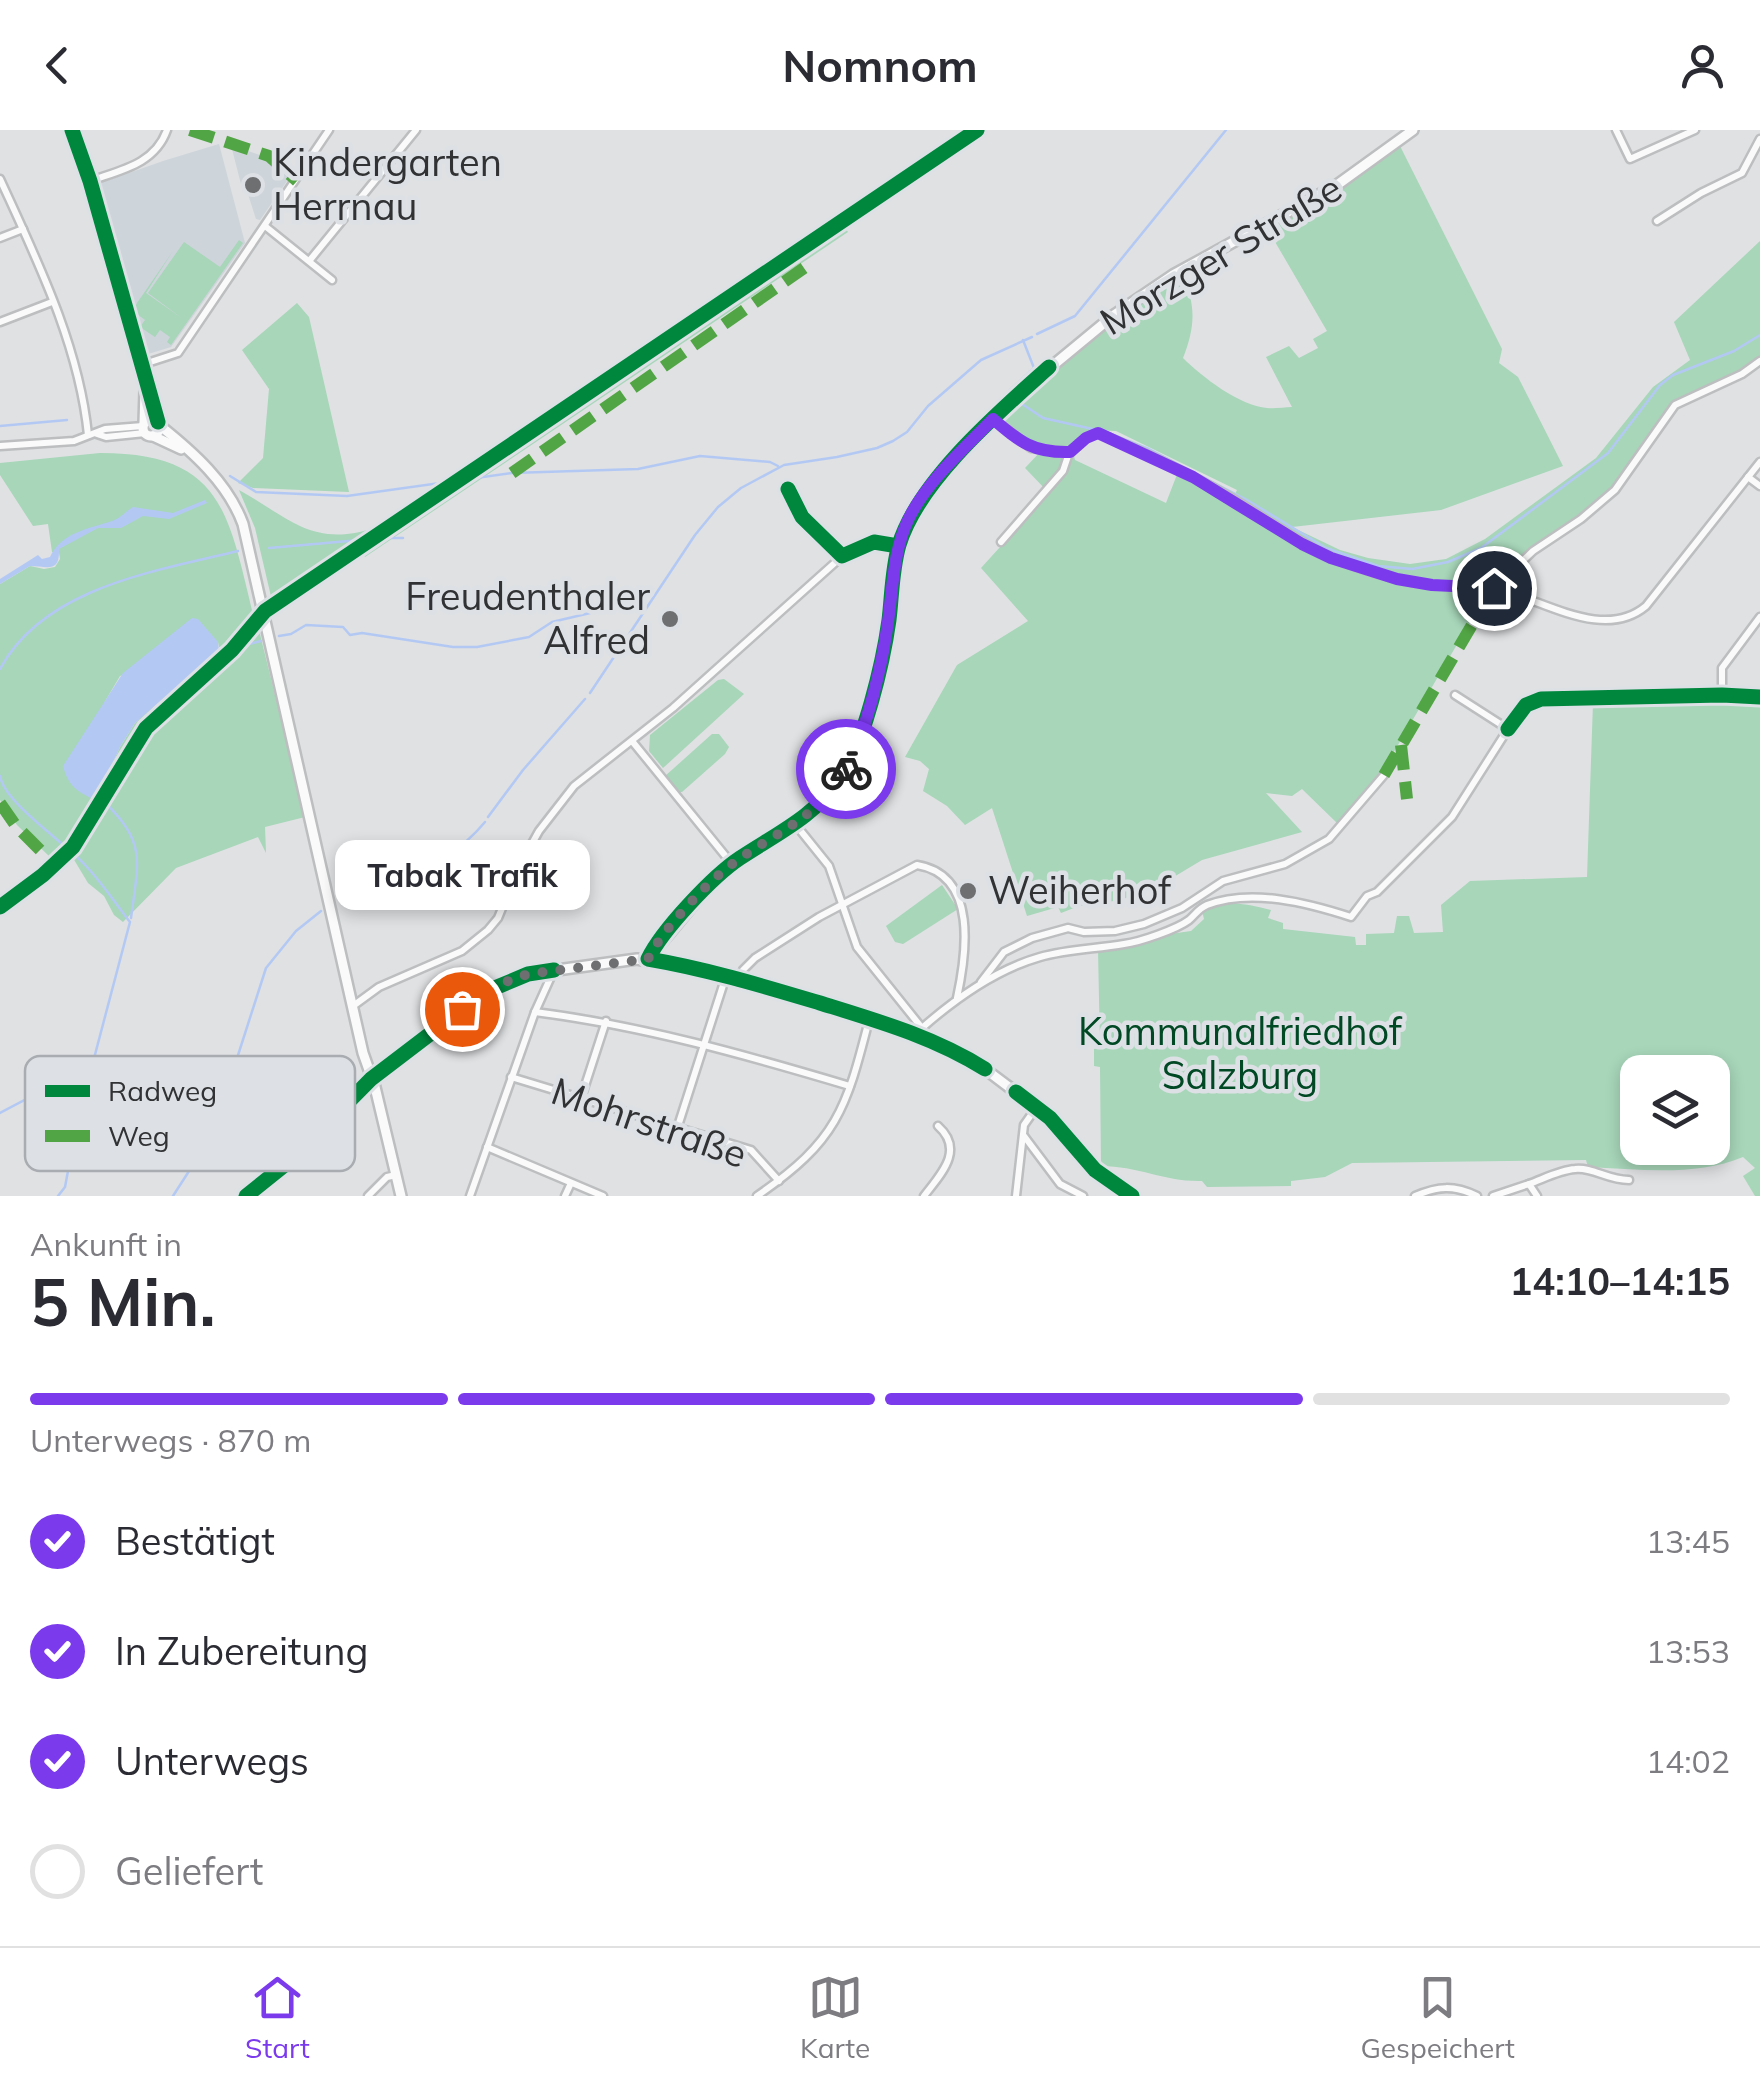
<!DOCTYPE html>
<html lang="de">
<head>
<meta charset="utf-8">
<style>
  body { margin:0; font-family:Mulish,sans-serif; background:#f7f7f7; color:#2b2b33; height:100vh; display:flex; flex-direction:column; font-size:38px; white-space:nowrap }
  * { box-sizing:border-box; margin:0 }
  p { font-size:32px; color:#7c7c81 }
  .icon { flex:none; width:55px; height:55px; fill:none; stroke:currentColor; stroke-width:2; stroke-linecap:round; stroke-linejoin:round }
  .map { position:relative; height:1066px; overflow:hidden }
  .panel { display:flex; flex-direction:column; background:#fff; flex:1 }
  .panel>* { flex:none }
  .tools { position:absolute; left:1620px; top:925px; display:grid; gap:20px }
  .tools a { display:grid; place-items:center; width:110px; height:110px; border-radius:20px; background:#fff; box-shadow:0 5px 15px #0003; font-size:50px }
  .pin { position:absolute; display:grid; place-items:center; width:85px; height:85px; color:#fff; margin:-42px; border:5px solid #fff; border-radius:50%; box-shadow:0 2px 10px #0007 }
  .courier { position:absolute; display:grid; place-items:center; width:100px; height:100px; margin:-50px; border:8px solid #7c3aed; border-radius:50%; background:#fff; color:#222; box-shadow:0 2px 12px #0007 }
  .bubble { position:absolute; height:70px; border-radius:20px; background:#fff; box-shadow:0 5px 15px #0003; font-size:32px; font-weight:700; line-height:70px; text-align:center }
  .head em { font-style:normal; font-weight:700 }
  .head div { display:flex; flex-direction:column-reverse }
  .head { display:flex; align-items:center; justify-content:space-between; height:170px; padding:0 30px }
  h1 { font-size:65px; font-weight:700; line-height:75px }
  .bar { display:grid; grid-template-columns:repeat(4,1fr); gap:15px 10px; align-content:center; height:120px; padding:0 30px }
  .bar i { height:12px; border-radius:8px; background:#e1e1e2 }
  .bar .on { background:#7c3aed }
  .bar p { grid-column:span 4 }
  ol { padding:0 30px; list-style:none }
  li { display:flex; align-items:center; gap:30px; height:110px }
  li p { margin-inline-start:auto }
  li .icon { padding:10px; border-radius:50%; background:#7c3aed; color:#fff; stroke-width:4 }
  li:last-child { color:#7c7c81 }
  li i { width:55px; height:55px; border:5px solid #e1e1e2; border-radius:50% }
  header { display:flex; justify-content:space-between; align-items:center; height:130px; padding:0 30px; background:#fff; font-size:45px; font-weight:700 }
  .tab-bar { display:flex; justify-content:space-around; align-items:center; height:140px; border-top:2px solid #e1e1e2; background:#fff; font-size:28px; color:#7c7c81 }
  .tab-bar a { display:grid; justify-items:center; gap:5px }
  .tab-bar .on { color:#7c3aed }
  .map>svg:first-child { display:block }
</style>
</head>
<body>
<header><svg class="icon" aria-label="back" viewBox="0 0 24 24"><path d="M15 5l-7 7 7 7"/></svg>Nomnom<svg class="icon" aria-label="person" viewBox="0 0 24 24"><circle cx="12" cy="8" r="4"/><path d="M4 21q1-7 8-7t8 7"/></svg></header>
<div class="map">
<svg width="1760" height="1066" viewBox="0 0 1760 1066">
  <rect width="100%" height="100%" fill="#dfe1e3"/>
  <g fill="#cdd4da">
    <path d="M 219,14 L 245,113 L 171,217 L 148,224 L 142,220 L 98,57 L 101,53 L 163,31 Z"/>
    <path d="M 231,15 L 268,28 L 289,48 L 260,90 L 256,89 L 247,61 L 243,62 Z"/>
  </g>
  <g fill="#a7d6b9" fill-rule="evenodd">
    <path d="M 1400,16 L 1502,219 L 1499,233 L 1518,247 L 1563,336 L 1441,380 L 1292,397 L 1340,420 L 1368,428 L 1410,434 L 1446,429 L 1485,409 L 1596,328 L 1653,257 L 1690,230 L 1674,192 L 1760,111 L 1760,226 L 1735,244 L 1670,276 L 1619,352 L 1500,451 C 1447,457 1382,448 1333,426 C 1298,410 1265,386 1234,366 L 1237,360 L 1116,301 L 1094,300 L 1071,315 L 1075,330 L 1166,373 L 1178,342 C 1240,378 1299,424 1367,445 C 1407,457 1448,459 1489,460 L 1375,654 L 1338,694 L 1302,659 L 1292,666 L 1266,663 L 1302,702 L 1202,730 L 1167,751 L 1121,770 L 1079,776 L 1061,783 L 1058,777 L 1027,786 L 992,678 L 965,695 L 947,676 L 923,661 L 929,639 L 920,631 L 905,627 L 957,535 L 1028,491 L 981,438 L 1049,363 L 1025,338 L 1043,319 L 1031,315 L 1005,293 L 1005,284 L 1123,183 L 1181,145 C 1197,173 1195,198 1183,228 C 1202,247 1240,276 1267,278 C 1275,279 1284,277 1292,277 L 1266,227 L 1289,216 L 1299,228 L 1318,218 L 1313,209 L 1327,201 L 1267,98 L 1345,56 Z"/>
    <path d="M 836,85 L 840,90 L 273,475 L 255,398 L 239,360 C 288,387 311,417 371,399 Z"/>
    <path d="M 843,95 L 848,102 L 365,427 L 361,421 Z"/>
    <path d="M 239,110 L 243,113 L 171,215 L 167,212 L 170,207 L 160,200 L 155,207 L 140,197 L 145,190 L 133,181 L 137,173 L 173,121 L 146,163 L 183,189 L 148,163 L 184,112 L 220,137 Z"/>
    <path d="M 297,173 L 309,187 L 349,362 L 253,358 L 238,353 L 263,328 L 269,259 L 242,220 Z"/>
    <path d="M 100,323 C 222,323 228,382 253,484 L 230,517 L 219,517 L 218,512 L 120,546 L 104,573 L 93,668 L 98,665 L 120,617 L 135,593 L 152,577 L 155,585 L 134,610 L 102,670 L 106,670 L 147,599 L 236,519 L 257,492 L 305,687 L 265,697 L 266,723 L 258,707 L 176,738 L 123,792 L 114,785 L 104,766 L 88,753 L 70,723 L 52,729 L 17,695 L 0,670 L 0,454 L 30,436 L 44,439 L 55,437 L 60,429 L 59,423 L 52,422 L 48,394 L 33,396 L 0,345 L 0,333 Z"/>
    <path d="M 724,549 L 744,564 L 663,638 L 649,621 L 650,605 L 718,550 Z"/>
    <path d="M 1714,569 L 1760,572 L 1760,1066 L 1755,1066 L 1743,1046 L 1755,1038 L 1743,1027 C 1696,1047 1638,1039 1588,1037 L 1586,1030 L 1352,1033 L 1325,1047 L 1291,1051 L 1291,1056 L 1207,1057 L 1202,1051 C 1165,1052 1138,1036 1101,1036 L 1100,937 L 1094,936 L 1094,919 L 1100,918 L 1098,818 L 1127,818 L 1163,805 L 1191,801 L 1204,789 L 1202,781 C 1228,770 1244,773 1271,780 L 1268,788 L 1283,793 L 1283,799 L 1355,807 L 1356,815 L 1366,815 L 1366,804 L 1394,803 L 1397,786 L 1409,786 L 1414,803 L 1443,802 L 1441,775 L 1470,751 L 1587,747 L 1593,573 ZM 1638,942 L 1712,942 L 1712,1018 L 1638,1018 Z"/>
    <path d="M 712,604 L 719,604 L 729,617 L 725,624 L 682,662 L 676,662 L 664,647 Z"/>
    <path d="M 942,755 L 958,779 L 903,814 L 895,812 L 886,796 Z"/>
  </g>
  <g fill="#b3c9f4">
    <path d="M 205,370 L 207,373 L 169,389 L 143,386 L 121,398 L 98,398 L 59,419 C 60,444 47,436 30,436 L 0,454 L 0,449 L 38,425 L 42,429 L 50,427 C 62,402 88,399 112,391 C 121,388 126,381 133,377 L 173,383 Z"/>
    <path d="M 192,488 L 198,489 L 218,512 L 219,521 L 135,593 L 120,617 L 98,665 L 93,669 C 76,661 68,655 63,636 L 123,543 Z"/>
  </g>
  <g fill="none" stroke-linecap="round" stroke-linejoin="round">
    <g stroke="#b3c9f4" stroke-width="2.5">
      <path d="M 1037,204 L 1075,186 L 1226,0"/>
      <path d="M 1010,260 L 1034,238 L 1023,210"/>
      <path d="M 1019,272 L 1043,288 L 1106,302 L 1149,319 L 1247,370 L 1326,418 L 1378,436 L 1412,439 L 1448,432 L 1481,418 L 1608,323 L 1660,255 L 1673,245 L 1734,221 L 1760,205"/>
      <path d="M 0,296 L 67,290"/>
      <path d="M 230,346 L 256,362 L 347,366 L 512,343 L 638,339 L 700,326 L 770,332 L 778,336"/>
      <path d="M 385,408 L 403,408"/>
      <path d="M 269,418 L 360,410"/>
      <path d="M 618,477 L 647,464"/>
      <path d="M 279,506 L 291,504 L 306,495 L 343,497 L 350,505 L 362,503 L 453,517 L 477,517 L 529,507 L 552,492 L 607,479"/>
      <path d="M 238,517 L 261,511"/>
      <path d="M 0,539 C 44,457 156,441 238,421"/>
      <path d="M 590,563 L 695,405 L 718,377 L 741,358 L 784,335 L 837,327 L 877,318 L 893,311 L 907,302 L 928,276 L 981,230 L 1032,207"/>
      <path d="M 0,646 C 5,674 66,713 86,736 C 102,753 116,774 130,792 L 73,1008"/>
      <path d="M 98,666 C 147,711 139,727 131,788"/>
      <path d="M 488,687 L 523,640 L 585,569"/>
      <path d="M 401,749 C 434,735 461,721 485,692"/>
      <path d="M 0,983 L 91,935"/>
      <path d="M 58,1066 L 65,1057 L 68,1041"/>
      <path d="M 173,1066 L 220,993 L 231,947 L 266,838 L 296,801 L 321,781"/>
    </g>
    <defs>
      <g id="street">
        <path d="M 1616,0 L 1630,29 L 1695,0"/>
        <path d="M 0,49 C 37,130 79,215 88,305"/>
        <path d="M 90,51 C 121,40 155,34 167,0"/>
        <path d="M 1657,91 L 1701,63 L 1742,43 L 1760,9"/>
        <path d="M 265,96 L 332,150"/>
        <path d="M 0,108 L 23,99"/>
        <path d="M 310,130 L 416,0"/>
        <path d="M 0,192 L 52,172"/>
        <path d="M 141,235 L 178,223 L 329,0"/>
        <path d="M 994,289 L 1031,318 L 1070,323 L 1086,308 L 1098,303 C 1145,322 1191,344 1235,370 C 1274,394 1310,421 1354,436 C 1380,445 1408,453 1435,455 C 1455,457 1477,454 1496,459 C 1543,469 1603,512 1646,476 L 1760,332"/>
        <path d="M 97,304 L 106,307 L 145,303"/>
        <path d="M 0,316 L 74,311 L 105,299 L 143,296"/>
        <path d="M 1748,347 L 1760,356"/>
        <path d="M 788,359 L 802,387 L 842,426"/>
        <path d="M 1001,412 L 1063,341 L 1069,323"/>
        <path d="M 1495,457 L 1533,421 L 1581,389 L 1615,360 L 1675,275 L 1742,244 L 1760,231"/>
        <path d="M 1722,565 L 1722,538 L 1760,487"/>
        <path d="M 632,611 L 732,734"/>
        <path d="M 796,695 L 829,736 L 857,817 L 922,898"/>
        <path d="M 740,849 L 743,840 L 755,828 L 819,787 L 917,735 C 979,745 966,826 957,868"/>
        <path d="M 981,852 L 1004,822 L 1032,808 L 1068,798 L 1084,802 L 1115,801 L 1144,794 L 1182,778 L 1223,751 L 1285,734 L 1329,709 L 1384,645"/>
        <path d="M 353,876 L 379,857 L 462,821 L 488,800 L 498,788 L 519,737 L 539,701 L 574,656 L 673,578 L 848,421 L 874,412 L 898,416"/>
        <path d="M 535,882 C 644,896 746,925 850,956"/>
        <path d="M 919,905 L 922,898 C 955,869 998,839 1040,827 C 1068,819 1096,819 1124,814 C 1140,812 1177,799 1189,790 C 1196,784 1198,779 1207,775 C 1251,758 1308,773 1351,787 L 1367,766 L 1377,762 L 1452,687 L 1508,599 L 1455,565"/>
        <path d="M 511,947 L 751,1020 L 779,1051"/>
        <path d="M 581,968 L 606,891"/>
        <path d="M 678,996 L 726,846"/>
        <path d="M 1024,1006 L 1060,1054 L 1083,1066"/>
        <path d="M 487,1017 L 603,1066"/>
        <path d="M 1529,1054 C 1543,1049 1560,1040 1575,1039 C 1593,1037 1607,1050 1629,1050"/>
        <path d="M 368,1066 L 387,1047 L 396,1045"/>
        <path d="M 470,1066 L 535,882 L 554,840"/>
        <path d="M 565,1066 L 571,1053"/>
        <path d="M 757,1066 C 837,1011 846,980 869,890"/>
        <path d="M 924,1066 C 941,1044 965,1020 938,996"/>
        <path d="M 1016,1066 L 1024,995 L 1036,978"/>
        <path d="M 1415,1066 C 1438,1056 1454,1055 1477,1066"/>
        <path d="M 1493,1066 L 1529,1054 L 1537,1066"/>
      </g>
      <g id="secondary">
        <path d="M 72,0 L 90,51 L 158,292"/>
        <circle cx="151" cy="298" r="8"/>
        <path d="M 144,293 L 145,261"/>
        <path d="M 159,295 C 193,322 228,353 243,394 L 363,923 L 375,957 L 401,1066"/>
        <path d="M 153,306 L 181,319"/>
        <path d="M 648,829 L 717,746 L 737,730 L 796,695 L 842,646 L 856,616 L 882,526 L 902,405 L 919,371 L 950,335 L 1022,261 L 1114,185 L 1173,145 L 1337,55 L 1413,0"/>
        <path d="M 246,1066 L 291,1030 L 371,949 L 485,862 L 528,844 L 637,829 L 734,847 L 941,914 L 985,939 L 1050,988 L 1095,1040 L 1132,1066"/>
      </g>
    </defs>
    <use href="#street" stroke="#bcbebf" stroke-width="11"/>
    <use href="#secondary" stroke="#bcbebf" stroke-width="14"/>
    <use href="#street" stroke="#fafafb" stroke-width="6"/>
    <use href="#secondary" stroke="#fafafb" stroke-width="9"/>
    <g stroke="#52a544" stroke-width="12" stroke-dasharray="25 12" stroke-linecap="butt">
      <path d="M 190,0 L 269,26 L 297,51"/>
      <path d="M 512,343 L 804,138"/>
      <path d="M 1401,615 L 1407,669"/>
      <path d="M 1384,645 L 1479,483"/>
      <path d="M 0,673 L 16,696 L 55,735"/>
    </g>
    <defs>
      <g id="cycleway">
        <path d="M 72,0 L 90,51 L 158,292"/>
        <path d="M 788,359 L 802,387 L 842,426 L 874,412 L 898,416"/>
        <path d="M 1508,599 L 1526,575 L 1541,569 L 1722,565 L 1760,567"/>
        <path d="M 0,777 L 43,745 L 73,717 L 146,598 L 232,520 L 265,481 L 977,0"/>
        <path d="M 985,939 C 934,907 878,891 820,873 C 763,856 707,839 648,829 C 662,800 713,746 740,728 C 776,704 814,687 840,649 C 864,614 883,533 889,490 C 892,465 892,439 899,415 C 918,351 1000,281 1049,237"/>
        <path d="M 1016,962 L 1050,988 L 1095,1040 L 1132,1066"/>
        <path d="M 246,1066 L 291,1030 L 371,949 L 485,862 L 528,844 L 554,840"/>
      </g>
    </defs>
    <use href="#cycleway" stroke="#dde1e5" stroke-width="21"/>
    <use href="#cycleway" stroke="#00873e" stroke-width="15"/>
  </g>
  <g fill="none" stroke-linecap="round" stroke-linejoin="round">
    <path stroke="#6e6f71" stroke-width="10" stroke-dasharray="0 18" d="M 462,879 L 494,856 L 528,844 L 648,829 C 661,801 710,749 735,732 C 779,700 817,689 846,639"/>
    <path stroke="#7c3aed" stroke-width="12" d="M 846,639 C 867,600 882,536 888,492 C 893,457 893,421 909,388 C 928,350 964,319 993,289 C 1020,312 1033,323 1070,322 L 1086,308 L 1098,303 L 1193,347 L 1302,414 L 1331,428 L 1397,449 L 1432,455 L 1494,458"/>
  </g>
  <g fill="#6e6f71" stroke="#dde1e5" stroke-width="4">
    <circle cx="253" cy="55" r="10"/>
    <circle cx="670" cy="489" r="10"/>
    <circle cx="968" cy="761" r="10"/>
  </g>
  <g text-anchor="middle" stroke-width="9" stroke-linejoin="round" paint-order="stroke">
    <g font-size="38" fill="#313234" stroke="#dde1e5" text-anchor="start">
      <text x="273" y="46">Kindergarten<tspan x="273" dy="44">Herrnau</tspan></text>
      <text x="650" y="480" text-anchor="end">Freudenthaler<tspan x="650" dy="44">Alfred</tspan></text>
      <text x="988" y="774">Weiherhof</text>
    </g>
    <g font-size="38" fill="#313234" stroke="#dde1e5">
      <text transform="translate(1221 125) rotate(-31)" y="13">Morzger Straße</text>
      <text transform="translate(649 993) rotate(19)" y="13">Mohrstraße</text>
    </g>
    <g font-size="38" fill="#014824" stroke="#dde1e5">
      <text x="1240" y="915">Kommunalfriedhof<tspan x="1240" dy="44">Salzburg</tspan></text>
    </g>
  </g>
  <rect x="25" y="926" width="330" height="115" rx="15" fill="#dde1e5" stroke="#a9acb0" stroke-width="2.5"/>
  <rect x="45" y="955" width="45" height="12" fill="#00873e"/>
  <rect x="45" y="1000" width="45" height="12" fill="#52a544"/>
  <g font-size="28" fill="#313234">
    <text x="108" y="971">Radweg</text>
    <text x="108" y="1016">Weg</text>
  </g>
</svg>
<div class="tools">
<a><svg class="icon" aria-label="layers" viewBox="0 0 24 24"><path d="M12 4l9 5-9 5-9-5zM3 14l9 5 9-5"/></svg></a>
</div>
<div class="pin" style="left:462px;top:879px;background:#ea580c"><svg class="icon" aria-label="bag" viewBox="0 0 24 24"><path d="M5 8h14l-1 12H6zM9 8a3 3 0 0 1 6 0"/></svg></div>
<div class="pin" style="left:1494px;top:458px;background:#1f2937"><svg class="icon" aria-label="home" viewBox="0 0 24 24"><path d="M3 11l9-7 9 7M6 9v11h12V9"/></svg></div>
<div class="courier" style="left:846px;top:639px"><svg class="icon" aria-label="bike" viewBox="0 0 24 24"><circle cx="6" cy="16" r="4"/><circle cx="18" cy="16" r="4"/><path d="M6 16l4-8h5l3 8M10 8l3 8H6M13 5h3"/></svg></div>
<div class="bubble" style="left:335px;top:710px;width:255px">Tabak Trafik</div>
</div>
<section class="panel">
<div class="head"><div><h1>5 Min.</h1><p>Ankunft in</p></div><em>14:10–14:15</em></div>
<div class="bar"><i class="on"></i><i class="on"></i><i class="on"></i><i></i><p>Unterwegs · 870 m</p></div>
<ol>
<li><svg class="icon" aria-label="check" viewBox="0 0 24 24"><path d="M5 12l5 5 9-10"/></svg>Bestätigt<p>13:45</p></li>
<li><svg class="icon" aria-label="check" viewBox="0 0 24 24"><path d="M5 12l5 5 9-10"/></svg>In Zubereitung<p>13:53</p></li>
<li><svg class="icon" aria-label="check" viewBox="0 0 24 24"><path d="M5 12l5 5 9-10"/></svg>Unterwegs<p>14:02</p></li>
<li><i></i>Geliefert</li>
</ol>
</section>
<nav class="tab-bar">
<a class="on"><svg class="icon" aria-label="home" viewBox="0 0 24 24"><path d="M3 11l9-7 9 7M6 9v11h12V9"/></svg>Start</a>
<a><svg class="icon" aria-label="map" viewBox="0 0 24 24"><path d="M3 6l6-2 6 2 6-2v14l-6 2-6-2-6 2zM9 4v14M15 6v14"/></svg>Karte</a>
<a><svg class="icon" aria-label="saved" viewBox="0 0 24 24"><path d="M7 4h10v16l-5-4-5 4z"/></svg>Gespeichert</a>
</nav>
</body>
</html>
